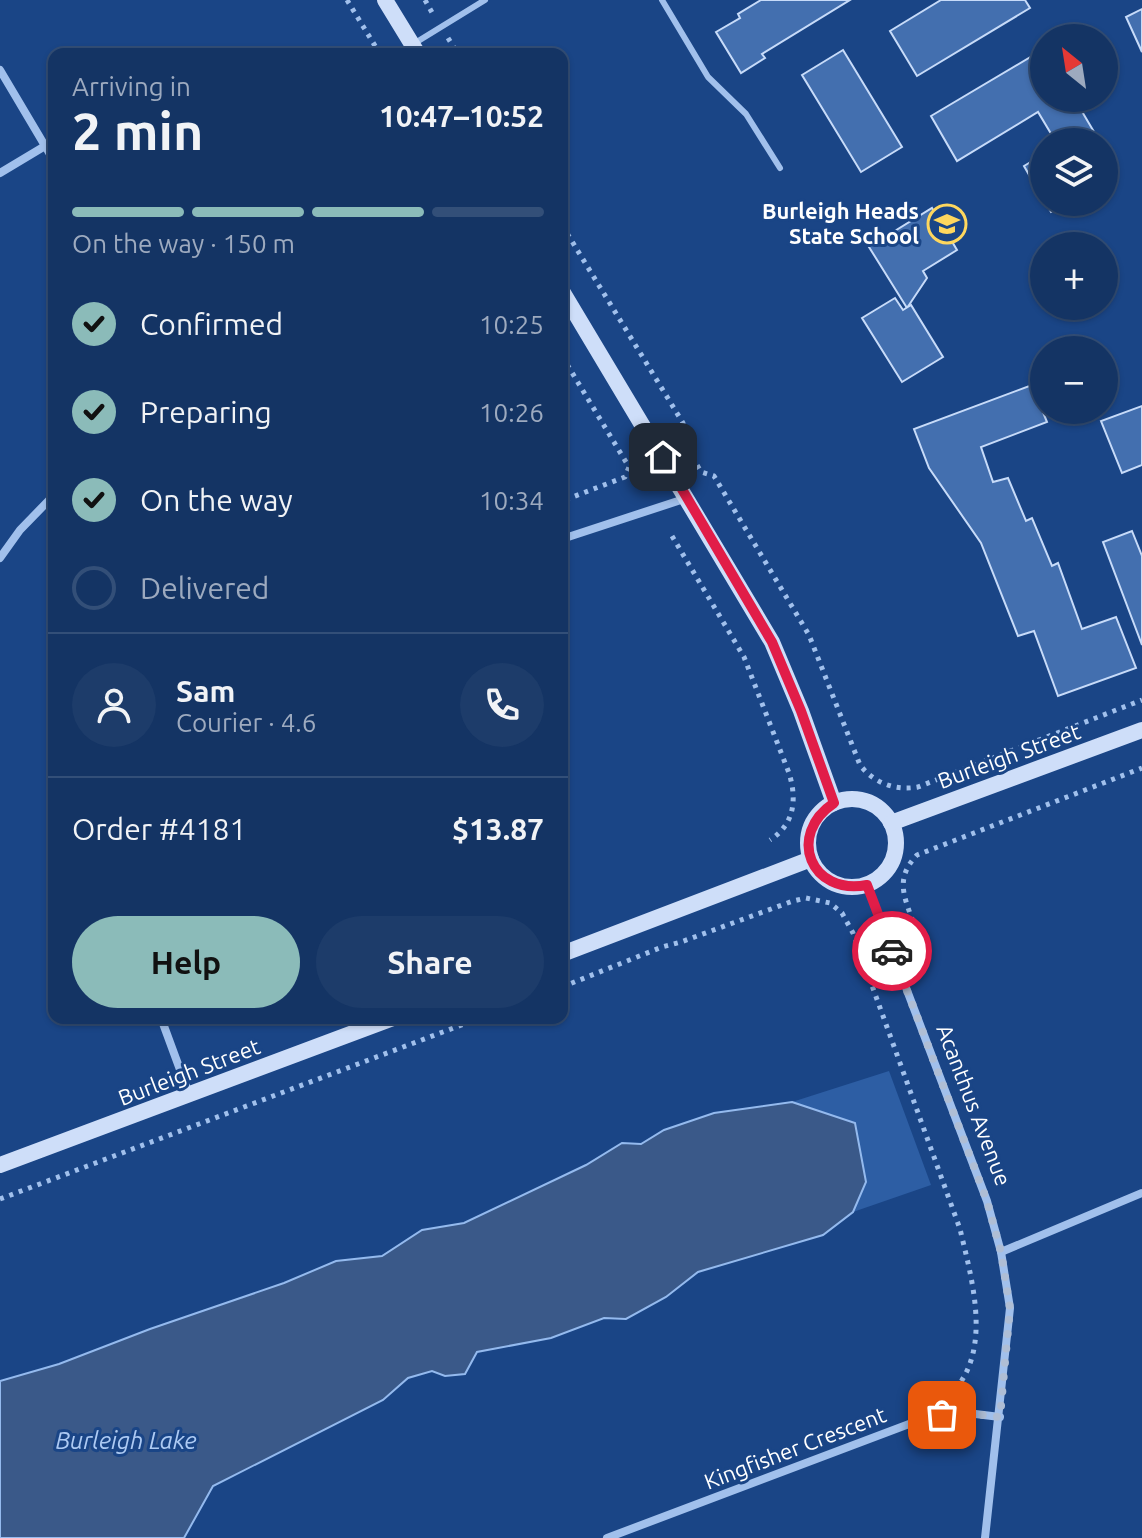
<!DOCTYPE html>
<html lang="en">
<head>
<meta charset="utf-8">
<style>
  body { margin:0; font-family:Ubuntu,sans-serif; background:#1d3c6a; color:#f1f3f6; height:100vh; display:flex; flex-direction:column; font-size:30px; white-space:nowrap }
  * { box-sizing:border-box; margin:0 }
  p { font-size:26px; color:#9daabf }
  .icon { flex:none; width:44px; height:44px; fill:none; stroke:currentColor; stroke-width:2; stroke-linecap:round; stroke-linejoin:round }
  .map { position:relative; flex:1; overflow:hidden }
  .drawer { position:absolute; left:48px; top:48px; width:520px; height:976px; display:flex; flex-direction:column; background:#143464; border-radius:16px; box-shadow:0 2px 6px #0004,0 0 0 2px #334f78 }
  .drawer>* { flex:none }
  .needle { width:52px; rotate:330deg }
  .tools { position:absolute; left:1030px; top:24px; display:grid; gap:16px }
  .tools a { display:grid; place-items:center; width:88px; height:88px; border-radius:50%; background:#143464; box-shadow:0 2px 6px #0004,0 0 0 2px #334f78; font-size:40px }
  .pin { position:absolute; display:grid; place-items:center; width:68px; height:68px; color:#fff; margin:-34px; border-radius:16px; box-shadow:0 4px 12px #0006 }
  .courier { position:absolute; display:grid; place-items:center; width:80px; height:80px; margin:-40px; border:6px solid #e11d48; border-radius:50%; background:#fff; color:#222; box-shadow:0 2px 10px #0007 }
  .headline em { font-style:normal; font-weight:700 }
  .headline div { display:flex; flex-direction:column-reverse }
  .headline { display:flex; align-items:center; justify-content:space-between; height:136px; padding:0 24px }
  h1 { font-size:52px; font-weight:700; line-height:60px }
  .bar { display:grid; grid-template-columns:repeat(4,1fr); gap:12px 8px; align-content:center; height:96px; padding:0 24px }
  .bar i { height:10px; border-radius:6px; background:#334f78 }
  .bar .selected { background:#8bbbb9 }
  .bar p { grid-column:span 4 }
  .line { display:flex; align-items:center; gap:20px; padding:0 24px; border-top:2px solid #334f78 }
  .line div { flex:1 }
  .round { display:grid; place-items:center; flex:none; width:84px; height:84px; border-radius:42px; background:#1d3c6a }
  ol { padding:0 24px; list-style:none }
  li { display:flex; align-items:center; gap:24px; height:88px }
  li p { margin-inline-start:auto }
  li .icon { padding:8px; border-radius:50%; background:#8bbbb9; color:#111; stroke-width:4 }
  li:last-child { color:#9daabf }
  li i { width:44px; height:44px; border:4px solid #334f78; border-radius:50% }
  .primary-button { display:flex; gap:16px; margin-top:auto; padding:16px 24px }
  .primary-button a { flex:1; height:92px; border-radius:48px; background:#8bbbb9; color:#111; font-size:32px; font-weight:700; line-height:92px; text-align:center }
  .primary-button a+a { background:#1d3c6a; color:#f1f3f6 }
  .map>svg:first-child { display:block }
</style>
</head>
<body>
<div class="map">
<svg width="1142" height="1538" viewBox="0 0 1142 1538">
  <rect width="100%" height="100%" fill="#1a4586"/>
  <path fill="#2d5ea4" d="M 889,1071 L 931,1185 L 853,1212 L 866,1182 L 818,1113 L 792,1102 Z"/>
  <path fill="#3a5989" stroke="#94baee" stroke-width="2" d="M 792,1102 L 855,1123 L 866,1182 L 853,1212 L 823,1235 L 698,1272 L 666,1297 L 626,1319 L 604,1318 L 551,1338 L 477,1352 L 465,1374 L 445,1376 L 432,1371 L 408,1378 L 383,1400 L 213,1486 L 184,1538 L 0,1538 L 0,1381 L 59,1364 L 150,1329 L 284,1283 L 336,1261 L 382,1256 L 422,1230 L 464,1223 L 586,1165 L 622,1143 L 641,1144 L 664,1130 L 714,1113 Z"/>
  <g fill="#436faf" stroke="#c7dbf9" stroke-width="2">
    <path d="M 761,0 L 850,0 L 762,54 L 765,58 L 741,73 L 716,32 L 740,18 L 738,14 Z"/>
    <path d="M 941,0 L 1025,0 L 1030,8 L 917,76 L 890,31 Z"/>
    <path d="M 1142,9 L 1142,52 L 1126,17 Z"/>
    <path d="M 1044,49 L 1044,98 L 1074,98 L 1100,142 L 1056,142 L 1038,112 L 957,161 L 931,116 Z"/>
    <path d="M 843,50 L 902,147 L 861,172 L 802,75 Z"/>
    <path d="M 1104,149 L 1118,172 L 1104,180 Z"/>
    <path d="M 1044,154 L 1044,201 L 1024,166 Z"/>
    <path d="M 1045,202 L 1068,202 L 1051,212 Z"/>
    <path d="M 932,208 L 957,250 L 923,271 L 927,278 L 907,308 L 869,247 Z"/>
    <path d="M 895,298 L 903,310 L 911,305 L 943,357 L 902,382 L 862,318 Z"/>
    <path d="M 1032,385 L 1047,422 L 981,447 L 993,482 L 1008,478 L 1026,521 L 1032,518 L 1052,566 L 1058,563 L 1082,629 L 1116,617 L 1136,668 L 1058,696 L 1034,631 L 1018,636 L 981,543 L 929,468 L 914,429 Z"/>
    <path d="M 1142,406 L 1142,465 L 1122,473 L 1101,421 Z"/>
    <path d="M 1132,531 L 1142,556 L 1142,645 L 1103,542 Z"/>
  </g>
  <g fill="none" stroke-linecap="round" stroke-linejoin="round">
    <g stroke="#a1c0ec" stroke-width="5" stroke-dasharray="4 6" stroke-linecap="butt">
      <path d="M 347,0 L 380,54"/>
      <path d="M 425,0 L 434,16"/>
      <path d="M 448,38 L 458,54"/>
      <path d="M 562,225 L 683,423 L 679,434 L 701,472 L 714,476 L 809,635 L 860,765 C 874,783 895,791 918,787 L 1142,700"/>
      <path d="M 562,356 L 629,467 L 625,477 L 562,501"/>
      <path d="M 672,536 L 744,657 L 789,773 C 797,799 795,824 770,840"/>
      <path d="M 916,931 C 907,901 892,881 917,855 L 1142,768"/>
      <path d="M 562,987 L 662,947 L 681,942 L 793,901 L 806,898 L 830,903 L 842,913 L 853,933 L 960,1229 C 971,1276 990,1340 960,1383"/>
      <path d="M 0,1199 L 480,1018"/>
    </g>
    <g stroke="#a1c0ec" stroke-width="6">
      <path d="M 662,0 L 708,77 L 746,114 L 780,168"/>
      <path d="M 415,43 L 485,0"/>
    </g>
    <g stroke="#a1c0ec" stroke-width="8">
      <path d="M 0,70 L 54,161"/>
      <path d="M 0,173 L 45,146"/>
      <path d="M 562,539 L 687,498"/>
      <path d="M 0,558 L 20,530 L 54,495"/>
      <path d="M 867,885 L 987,1201 L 1001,1252 L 1010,1308 L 985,1538"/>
      <path d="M 161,1018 L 189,1094"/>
      <path d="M 1001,1252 L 1142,1193"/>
      <path d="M 607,1538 L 925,1418 L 959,1412 L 1000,1417"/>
    </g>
    <g stroke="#cedef9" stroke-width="16">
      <path d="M 385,0 L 418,54"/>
      <path d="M 562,291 L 772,642 L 801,711 L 834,803"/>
      <circle cx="852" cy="843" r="44"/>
      <path d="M 891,823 L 1142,730"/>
      <path d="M 562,954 L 811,859"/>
      <path d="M 0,1165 L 393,1018"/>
    </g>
  </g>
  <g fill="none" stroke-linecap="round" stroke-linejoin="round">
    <path stroke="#afbed5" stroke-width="8" stroke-dasharray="0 14.4" d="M 892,951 L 987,1201 L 1001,1252 L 1010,1308 L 1000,1417 L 959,1412 L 942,1415"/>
    <path stroke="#e11d48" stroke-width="10" d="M 663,457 L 772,642 L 801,711 L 834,803 C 786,835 811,896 867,885 L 892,951"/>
  </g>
  <defs>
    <symbol id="school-ring" viewBox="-11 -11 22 22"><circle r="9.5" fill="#1a4586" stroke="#fed75e" stroke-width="1.5"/><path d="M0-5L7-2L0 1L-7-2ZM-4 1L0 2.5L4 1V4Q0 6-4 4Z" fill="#fed75e"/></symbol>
  </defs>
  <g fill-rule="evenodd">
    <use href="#school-ring" x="925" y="202" width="44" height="44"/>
  </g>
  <g text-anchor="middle" stroke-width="6" stroke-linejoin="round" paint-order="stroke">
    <g font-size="22" font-weight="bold" fill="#fff" stroke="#1a4586" text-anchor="end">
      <text x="919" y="219">Burleigh Heads<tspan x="919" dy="25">State School</tspan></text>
    </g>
    <g font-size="22" fill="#fff" stroke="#1a4586">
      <text transform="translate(1009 756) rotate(-20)" y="8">Burleigh Street</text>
      <text transform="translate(189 1072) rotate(-21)" y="8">Burleigh Street</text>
      <text transform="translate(974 1105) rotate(69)" y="8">Acanthus Avenue</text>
      <text transform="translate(795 1448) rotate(-21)" y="8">Kingfisher Crescent</text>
    </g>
    <g font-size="24" font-style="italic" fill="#adcaf3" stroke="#1a4586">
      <text x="126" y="1449">Burleigh Lake</text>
    </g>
  </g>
</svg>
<div class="tools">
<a><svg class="needle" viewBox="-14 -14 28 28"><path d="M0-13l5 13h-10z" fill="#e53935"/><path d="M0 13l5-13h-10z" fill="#9daabf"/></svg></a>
<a><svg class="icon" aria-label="layers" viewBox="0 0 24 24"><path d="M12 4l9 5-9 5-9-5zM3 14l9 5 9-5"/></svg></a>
<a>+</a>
<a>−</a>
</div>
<div class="pin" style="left:942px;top:1415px;background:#ea580c"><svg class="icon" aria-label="bag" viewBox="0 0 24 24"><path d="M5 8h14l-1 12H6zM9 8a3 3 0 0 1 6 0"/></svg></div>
<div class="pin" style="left:663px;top:457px;background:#1f2937"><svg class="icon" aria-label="home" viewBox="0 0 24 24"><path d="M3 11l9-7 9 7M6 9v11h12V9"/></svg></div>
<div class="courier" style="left:892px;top:951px"><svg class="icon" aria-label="car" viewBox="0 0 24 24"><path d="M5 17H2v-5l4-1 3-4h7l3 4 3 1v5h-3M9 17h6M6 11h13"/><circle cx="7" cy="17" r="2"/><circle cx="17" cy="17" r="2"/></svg></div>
<section class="drawer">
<div class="headline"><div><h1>2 min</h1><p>Arriving in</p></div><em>10:47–10:52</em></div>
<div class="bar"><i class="selected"></i><i class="selected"></i><i class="selected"></i><i></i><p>On the way · 150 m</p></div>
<ol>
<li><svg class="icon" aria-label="check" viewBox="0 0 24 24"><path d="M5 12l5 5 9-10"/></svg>Confirmed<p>10:25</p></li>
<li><svg class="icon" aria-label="check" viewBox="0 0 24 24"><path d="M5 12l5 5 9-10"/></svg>Preparing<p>10:26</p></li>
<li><svg class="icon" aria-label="check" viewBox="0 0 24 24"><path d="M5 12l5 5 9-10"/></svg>On the way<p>10:34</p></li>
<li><i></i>Delivered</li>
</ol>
<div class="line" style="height:144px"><a class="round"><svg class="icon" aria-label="person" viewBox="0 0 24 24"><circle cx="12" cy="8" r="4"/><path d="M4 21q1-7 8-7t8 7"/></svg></a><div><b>Sam</b><p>Courier · 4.6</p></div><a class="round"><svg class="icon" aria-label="phone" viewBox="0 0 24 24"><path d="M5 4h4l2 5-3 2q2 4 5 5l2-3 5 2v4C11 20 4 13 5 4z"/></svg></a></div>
<div class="line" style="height:104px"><div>Order #4181</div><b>$13.87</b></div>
<div class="primary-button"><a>Help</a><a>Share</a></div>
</section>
</div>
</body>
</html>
